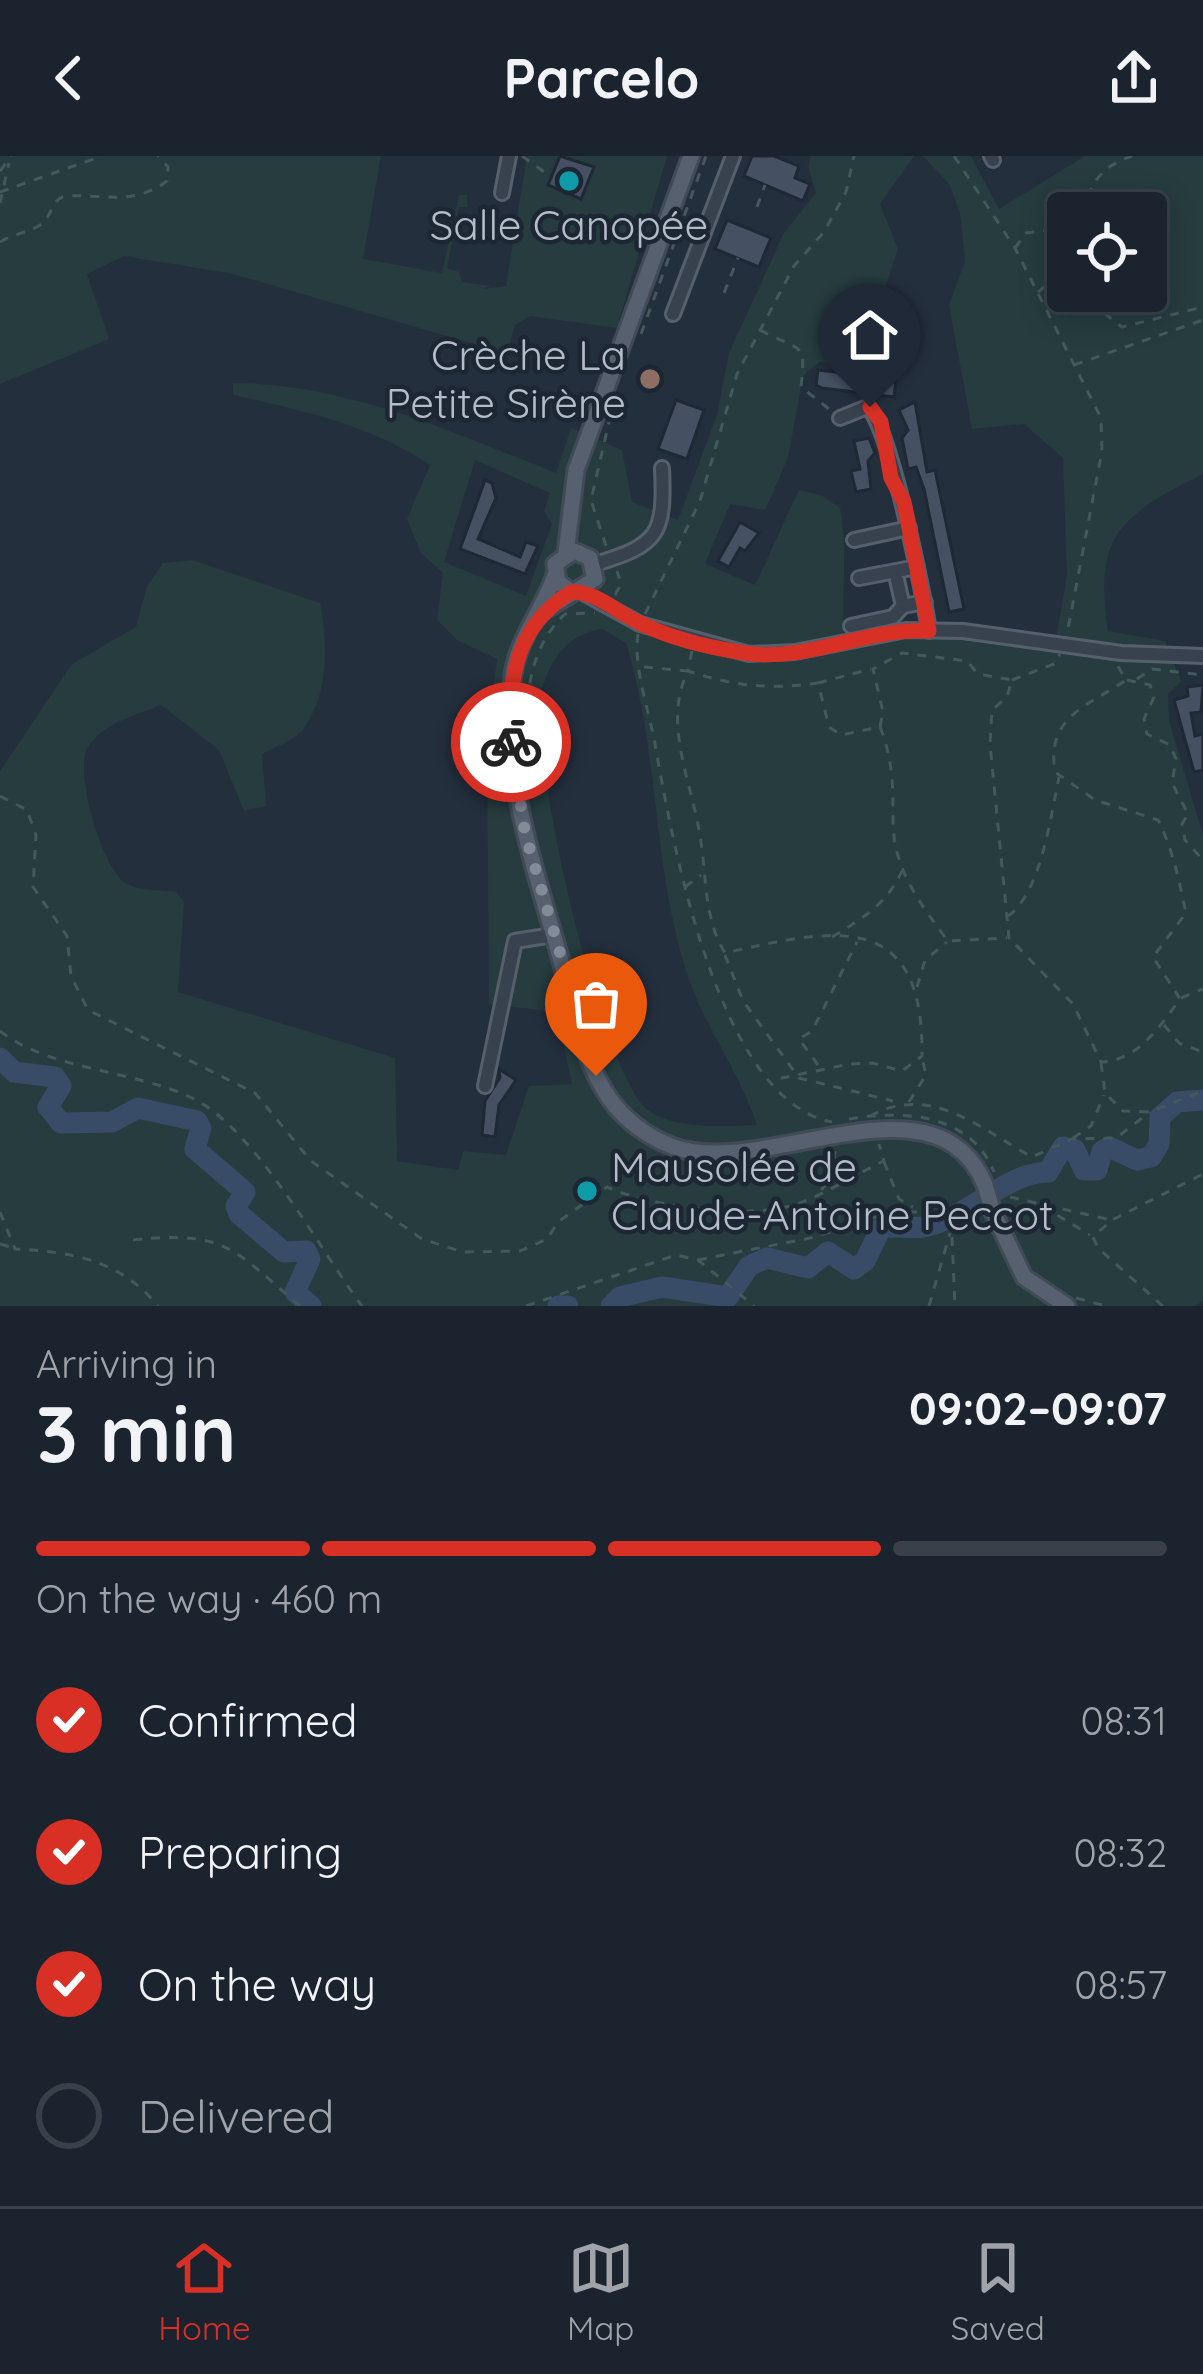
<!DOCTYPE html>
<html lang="en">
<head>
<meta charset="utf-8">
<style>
  body { margin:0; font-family:Quicksand,sans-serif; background:#282f3a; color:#f1f3f6; height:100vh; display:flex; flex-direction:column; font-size:45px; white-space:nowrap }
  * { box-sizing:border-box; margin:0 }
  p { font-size:39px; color:#a0a4aa }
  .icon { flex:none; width:66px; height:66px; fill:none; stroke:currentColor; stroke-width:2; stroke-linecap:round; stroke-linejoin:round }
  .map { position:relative; height:1150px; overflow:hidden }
  .sheet { display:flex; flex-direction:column; background:#1b232e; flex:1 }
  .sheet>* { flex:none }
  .buttons { position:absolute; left:1047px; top:36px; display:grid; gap:24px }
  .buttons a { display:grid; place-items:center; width:120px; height:120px; border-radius:12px; background:#1b232e; box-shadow:0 6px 30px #0003,0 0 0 3px #39404a; font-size:60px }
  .pin { position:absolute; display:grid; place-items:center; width:102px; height:102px; color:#fff; margin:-123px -51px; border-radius:50% 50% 50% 0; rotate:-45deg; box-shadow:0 0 12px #0007 }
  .pin .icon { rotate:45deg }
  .courier { position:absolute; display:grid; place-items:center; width:120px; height:120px; margin:-60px; border:9px solid #d93025; border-radius:50%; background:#fff; color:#222; box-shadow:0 3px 15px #0007 }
  .headline em { font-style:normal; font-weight:700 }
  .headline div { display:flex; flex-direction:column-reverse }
  .headline { display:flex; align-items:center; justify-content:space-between; height:204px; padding:0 36px }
  h1 { font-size:78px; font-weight:700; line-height:90px }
  .bar { display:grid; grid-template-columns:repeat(4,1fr); gap:18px 12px; align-content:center; height:144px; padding:0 36px }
  .bar i { height:15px; border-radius:9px; background:#39404a }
  .bar .current { background:#d93025 }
  .bar p { grid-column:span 4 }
  ol { padding:0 36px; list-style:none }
  li { display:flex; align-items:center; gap:36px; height:132px }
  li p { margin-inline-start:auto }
  li .icon { padding:12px; border-radius:50%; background:#d93025; color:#fff; stroke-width:4 }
  li:last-child { color:#a0a4aa }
  li i { width:66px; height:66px; border:6px solid #39404a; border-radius:50% }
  header { display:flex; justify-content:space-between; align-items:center; height:156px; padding:0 36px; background:#1b232e; font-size:54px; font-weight:700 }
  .menu { display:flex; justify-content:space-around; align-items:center; height:168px; border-top:3px solid #39404a; background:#1b232e; font-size:33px; color:#a0a4aa }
  .menu a { display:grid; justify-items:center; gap:6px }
  .menu .current { color:#d93025 }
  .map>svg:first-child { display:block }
</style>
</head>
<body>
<header><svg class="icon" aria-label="back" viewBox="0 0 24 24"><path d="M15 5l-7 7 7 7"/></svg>Parcelo<svg class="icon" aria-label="share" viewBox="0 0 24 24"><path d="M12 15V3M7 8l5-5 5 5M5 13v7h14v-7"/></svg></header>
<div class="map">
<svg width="1203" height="1150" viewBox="0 0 1203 1150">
  <rect width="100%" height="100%" fill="#242f3e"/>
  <g fill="#263c3f" fill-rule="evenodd">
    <path d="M 0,0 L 381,0 L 363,103 L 442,117 L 459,39 L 467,39 L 467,51 L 459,51 L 447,112 L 459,116 L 462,126 L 490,130 L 483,133 L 506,130 L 527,0 L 667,0 L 617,172 L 530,160 L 515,169 L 505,205 L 490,202 L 474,188 L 233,118 L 124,100 L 87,118 L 109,183 L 0,228 Z"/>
    <path d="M 811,0 L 914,0 L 880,48 L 898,93 L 859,209 L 819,206 L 803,220 L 788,302 L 765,354 L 730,348 L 705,408 L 755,429 L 799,334 L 821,339 L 840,352 C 849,398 840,441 844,488 L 930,476 L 1054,493 L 1067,420 L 1063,302 L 1024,268 L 972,273 L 949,149 L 965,105 L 960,57 L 950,29 L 923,0 L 971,0 L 999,53 L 1085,0 L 1203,0 L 1203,318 C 1121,359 1093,379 1108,475 L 1165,485 L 1181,525 L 1168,538 L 1169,565 L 1203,679 L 1203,1145 L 1195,1150 L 0,1150 L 0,615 L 72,508 L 136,471 L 147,430 L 163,407 L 192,404 L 320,447 C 328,487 329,537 304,572 C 296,584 275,591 262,598 L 266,650 L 244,655 L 219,594 L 161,549 C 137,559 103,567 88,591 C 73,615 103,719 129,729 C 142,735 162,734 176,736 L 184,746 L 178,836 L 395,902 L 397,1005 L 458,1014 L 463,995 L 506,999 L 529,930 L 572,928 L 557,856 L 489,848 L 487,578 L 497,503 L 457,484 L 437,464 L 443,417 L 421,397 L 407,363 L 430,309 C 372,270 302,254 233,239 L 233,227 C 349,228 449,275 556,317 L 571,272 L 622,294 L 632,346 L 678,364 L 717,259 L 729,197 L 784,77 L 816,37 L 808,10 ZM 1068,57 L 1146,57 L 1146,135 L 1068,135 ZM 475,304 L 550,337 L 544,355 L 552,368 L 526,440 L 444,406 ZM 602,473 L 626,487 C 660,597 652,718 690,826 C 708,875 741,920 757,969 C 725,970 678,974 649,955 C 602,923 526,590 542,533 C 552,501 568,478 602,473 Z"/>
  </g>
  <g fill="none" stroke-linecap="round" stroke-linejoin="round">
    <g stroke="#394c67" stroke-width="21">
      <path d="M 0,902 L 14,916 L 55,921 L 61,930 L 48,951 L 61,967 L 112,966 L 138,952 L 197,965 L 201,972 L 195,993 L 245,1036 L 236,1050 L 239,1058 L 284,1096 L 306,1095 L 310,1103 L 295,1136 L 311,1150"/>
      <path d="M 558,1150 L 568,1150"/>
      <path d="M 611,1150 L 620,1141 L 662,1131 L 728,1141 L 749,1110 L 767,1102 L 808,1112 L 828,1096 L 854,1113 L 865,1105 L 881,1072 C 897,1069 913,1074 928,1070 C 970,1060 1005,1017 1048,1016 L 1063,991 L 1075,994 L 1084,1014 L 1097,1014 L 1102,995 L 1109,991 L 1137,1004 L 1151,1001 L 1159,988 L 1160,961 L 1177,946 L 1203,944"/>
    </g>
  </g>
  <g fill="#455162" stroke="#1f2835" stroke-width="3">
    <path d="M 560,0 L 594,11 L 581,43 L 548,29 Z"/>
    <path d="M 752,0 L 774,0 L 799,10 L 795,22 L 810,28 L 803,45 L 744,20 Z"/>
    <path d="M 727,64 L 771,82 L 759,111 L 715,93 Z"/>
    <path d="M 818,214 L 896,223 L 894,241 L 822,232 L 816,229 Z"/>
    <path d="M 676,244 L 704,254 L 687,303 L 658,293 Z"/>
    <path d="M 915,246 L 927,316 L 935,314 L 964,453 L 949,456 L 924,333 L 916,311 L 908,313 L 902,282 L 908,274 L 899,254 Z"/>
    <path d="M 869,282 L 875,297 L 868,305 L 871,333 L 856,336 L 851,315 L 860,313 L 854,285 Z"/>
    <path d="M 485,324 L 492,327 L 496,342 L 478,383 L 520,401 L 526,386 L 538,390 L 525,418 L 460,393 Z"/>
    <path d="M 740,366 L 759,377 L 745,395 L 740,392 L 729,411 L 718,405 Z"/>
    <path d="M 1203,529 L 1201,556 L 1191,557 L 1195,580 L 1203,578 L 1203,614 L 1194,616 L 1174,544 L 1188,540 L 1187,531 Z"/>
    <path d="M 499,913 L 516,924 L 499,949 L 495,981 L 482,979 L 485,945 L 500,922 Z"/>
  </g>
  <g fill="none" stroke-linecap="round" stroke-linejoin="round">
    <defs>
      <g id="minor">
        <path d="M 991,0 L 993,4"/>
        <path d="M 502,37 L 509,0"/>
        <path d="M 673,158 L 733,0"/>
        <path d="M 840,262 L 867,251 C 888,262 924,440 929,475"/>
        <path d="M 854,384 L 909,372"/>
        <path d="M 595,408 C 659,389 665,378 662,312"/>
        <path d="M 859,422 L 917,411"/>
        <path d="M 897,424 L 903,450 L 925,446"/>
        <path d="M 580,435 L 640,468 L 749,498 L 795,496 L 906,474 L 963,475 L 1121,497 L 1203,500"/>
        <path d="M 851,470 L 893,461 L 903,450"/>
        <path d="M 485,930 L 515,785 L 553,779"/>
      </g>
      <g id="major">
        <path d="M 566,397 L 576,314 L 691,0"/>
        <path d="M 555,419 C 543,454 518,482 513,519 C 500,617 535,712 561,805 C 572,848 581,896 604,934 C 619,960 646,981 674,991 C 765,1023 936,911 985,1029"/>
        <path d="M 542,456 L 595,423 L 590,402 L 574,395 L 555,408 L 558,426 L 571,436"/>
        <path d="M 993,1056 L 1024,1121 L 1067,1150"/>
      </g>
    </defs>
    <use href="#minor" stroke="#565f6c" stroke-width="18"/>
    <use href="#major" stroke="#414a57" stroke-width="21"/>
    <g stroke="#44595c" stroke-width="3" stroke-dasharray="9 9" stroke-linecap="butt">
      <path d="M 522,0 L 551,21"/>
      <path d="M 954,0 L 1015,92 L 1101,262 L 1102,295 L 1067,478"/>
      <path d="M 0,15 L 11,0"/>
      <path d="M 0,36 L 102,0"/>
      <path d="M 0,47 L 9,7"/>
      <path d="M 757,51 L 765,29"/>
      <path d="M 1081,57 C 1092,26 1100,11 1132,0"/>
      <path d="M 0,86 C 13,78 31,76 43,67 C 52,59 52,41 67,40 C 105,38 133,50 167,25 L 168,11 L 158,0"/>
      <path d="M 1015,92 L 1026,77 L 1068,72"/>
      <path d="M 1076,135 L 1122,171 L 1203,151"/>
      <path d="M 1038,136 L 1057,121 L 1068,83"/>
      <path d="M 724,137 L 738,102"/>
      <path d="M 760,174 C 803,197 806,184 801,231 L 829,253"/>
      <path d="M 641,178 L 706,0"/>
      <path d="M 1074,209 L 1203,164"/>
      <path d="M 606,390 L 591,344 L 609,266"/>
      <path d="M 615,439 L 621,428 L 617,415"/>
      <path d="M 645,458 L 700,345 L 737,218 L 794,110 L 824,76 L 846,36 L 854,0"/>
      <path d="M 638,478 C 633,511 649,554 655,588 C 672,684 718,945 832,966"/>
      <path d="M 692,495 L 688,515 C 734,530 771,534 818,527 L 829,571 L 841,579 L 880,571 L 883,556 L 873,513 L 902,497 L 967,505 L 978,518 L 1012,524 L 1007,541 L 992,554 L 990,588 L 1009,782 L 1073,848 L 1101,906 C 1138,905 1160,870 1180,843 L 1153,801 L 1186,757 C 1179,725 1173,693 1158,664 L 1095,644 L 1055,616 C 1046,561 1086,551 1126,524 L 1117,509"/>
      <path d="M 644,511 L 688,515 C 662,567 692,627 700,680 C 707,719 703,761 725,797 C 835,772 924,752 922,900 L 902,915 L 872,907 L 850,908 L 772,924"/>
      <path d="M 1137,523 L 1152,513 L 1203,519"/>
      <path d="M 1012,524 L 1054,508 L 1060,498"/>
      <path d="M 1127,524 L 1150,529 L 1154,541 L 1144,563 L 1147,578 L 1170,589 L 1176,603 L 1172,627 L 1188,658 L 1182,668 L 1185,684 L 1203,704"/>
      <path d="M 818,527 L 871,513"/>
      <path d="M 880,571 C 893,603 893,631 893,665 C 893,713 921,749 948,785 L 1007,782"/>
      <path d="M 525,581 C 527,535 530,491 565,458 L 595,457"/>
      <path d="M 0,640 L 27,654 L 36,679 L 33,731 L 67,780 L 71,820 L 88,854 L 255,937 L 311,1005 L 422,1083 L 463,1096 L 520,1095 L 547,1083 L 558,1066 L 607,1031 C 651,1051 754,1065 800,1047 C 829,1036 856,1018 884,1005 L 879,988"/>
      <path d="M 685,731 L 701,719"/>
      <path d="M 1008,760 C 1041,737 1051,659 1059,621"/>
      <path d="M 832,781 C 862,763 887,748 902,715"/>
      <path d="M 725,799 L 743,845 L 799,922 L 893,945"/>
      <path d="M 917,831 L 925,804 L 947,786"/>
      <path d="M 1181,842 L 1203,833"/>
      <path d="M 586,847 L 597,884"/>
      <path d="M 1164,869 L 1179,887 L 1203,896"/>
      <path d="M 0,875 C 49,914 134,914 192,942 C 254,971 320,1094 362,1150"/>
      <path d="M 1101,907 L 1105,937 L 1123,955 L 1150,956 L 1203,935"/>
      <path d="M 818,909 L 799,883 L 812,875 L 857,786"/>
      <path d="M 909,946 L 926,919 L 922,901"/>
      <path d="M 870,960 C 931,927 979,972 1032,1001 L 1072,983 L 1116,982 L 1150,956"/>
      <path d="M 849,963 C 904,954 970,957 994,1016"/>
      <path d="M 1073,982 L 1091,970 L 1104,939"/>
      <path d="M 884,1006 L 899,1043 L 913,1051"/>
      <path d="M 821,1034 L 832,1022 L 835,995"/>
      <path d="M 1010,1041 L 1111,1064"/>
      <path d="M 1042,1050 L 1090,1079"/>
      <path d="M 0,1056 L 15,1093 C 73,1096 120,1104 158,1150"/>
      <path d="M 953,1073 L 971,1066 L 978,1055"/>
      <path d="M 952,1081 L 955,1150"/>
      <path d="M 133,1084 C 226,1074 233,1093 300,1150"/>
      <path d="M 0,1088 L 14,1092"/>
      <path d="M 698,1104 L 815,1081 L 891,1056 L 939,1056 L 951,1073"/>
      <path d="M 1076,1142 L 1106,1150"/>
      <path d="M 526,1150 L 676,1099 L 698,1104 L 754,1150"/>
      <path d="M 929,1150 L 950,1077"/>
      <path d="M 1163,1150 L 1098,1092 L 1093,1081 L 1112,1064 L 1203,1018"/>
    </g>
    <use href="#minor" stroke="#38414e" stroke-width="12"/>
    <use href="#major" stroke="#56606e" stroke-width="15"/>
    <defs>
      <path id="major-bridge" d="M 985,1029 L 993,1056"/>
    </defs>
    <use href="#major-bridge" stroke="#414a57" stroke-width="21" stroke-linecap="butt"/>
    <use href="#major-bridge" stroke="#56606e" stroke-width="15"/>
  </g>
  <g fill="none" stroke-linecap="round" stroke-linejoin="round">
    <path stroke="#828b98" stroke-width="12" stroke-dasharray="0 21.6" d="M 511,586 L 525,677 L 596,920"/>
    <path stroke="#d93025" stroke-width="15" d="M 511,586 C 509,522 514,472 571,436 C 596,435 616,456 638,466 C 669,482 711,492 745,497 C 807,507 867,471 929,475 L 904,346 L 891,322 L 881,266 L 870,251"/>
  </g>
  <g fill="#0f9aa8" stroke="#1d2633" stroke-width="4.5">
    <circle cx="569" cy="25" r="12"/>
    <circle cx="587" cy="1035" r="12"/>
  </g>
  <circle fill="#8d6e63" stroke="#1d2633" stroke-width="4.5" cx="650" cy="223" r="12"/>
  <g text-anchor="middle" stroke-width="9" stroke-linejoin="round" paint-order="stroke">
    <g font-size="42" fill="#b4bcc9" stroke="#1d2633">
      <text x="569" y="84">Salle Canopée</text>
      <text x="626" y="214" text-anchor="end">Crèche La<tspan x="626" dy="48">Petite Sirène</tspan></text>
      <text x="611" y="1026" text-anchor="start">Mausolée de<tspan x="611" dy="48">Claude-Antoine Peccot</tspan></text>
    </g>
  </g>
</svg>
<div class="buttons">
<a><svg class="icon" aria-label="locate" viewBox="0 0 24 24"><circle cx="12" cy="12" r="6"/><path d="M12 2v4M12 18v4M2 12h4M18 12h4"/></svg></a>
</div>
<div class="pin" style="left:596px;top:920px;background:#ea580c"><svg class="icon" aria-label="bag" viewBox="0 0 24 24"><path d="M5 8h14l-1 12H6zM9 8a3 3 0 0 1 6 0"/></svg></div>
<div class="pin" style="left:870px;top:251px;background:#1f2937"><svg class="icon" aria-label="home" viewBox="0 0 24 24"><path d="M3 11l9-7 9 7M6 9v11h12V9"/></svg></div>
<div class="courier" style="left:511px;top:586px"><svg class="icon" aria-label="bike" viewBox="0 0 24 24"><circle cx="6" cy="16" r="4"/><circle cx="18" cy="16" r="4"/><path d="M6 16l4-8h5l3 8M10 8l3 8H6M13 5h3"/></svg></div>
</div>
<section class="sheet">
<div class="headline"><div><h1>3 min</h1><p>Arriving in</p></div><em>09:02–09:07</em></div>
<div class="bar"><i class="current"></i><i class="current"></i><i class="current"></i><i></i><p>On the way · 460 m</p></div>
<ol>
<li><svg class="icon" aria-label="check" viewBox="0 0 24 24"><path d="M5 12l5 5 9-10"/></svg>Confirmed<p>08:31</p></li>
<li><svg class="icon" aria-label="check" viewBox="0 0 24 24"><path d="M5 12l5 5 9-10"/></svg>Preparing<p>08:32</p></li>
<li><svg class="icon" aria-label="check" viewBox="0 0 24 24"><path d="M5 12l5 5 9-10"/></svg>On the way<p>08:57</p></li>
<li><i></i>Delivered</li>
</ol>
</section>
<nav class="menu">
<a class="current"><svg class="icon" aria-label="home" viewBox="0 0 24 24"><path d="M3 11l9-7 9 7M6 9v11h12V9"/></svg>Home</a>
<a><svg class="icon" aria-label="map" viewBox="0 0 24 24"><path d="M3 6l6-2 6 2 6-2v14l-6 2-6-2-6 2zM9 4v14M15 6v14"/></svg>Map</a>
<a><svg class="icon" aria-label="saved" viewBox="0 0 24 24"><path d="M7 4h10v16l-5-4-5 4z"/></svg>Saved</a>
</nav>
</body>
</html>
